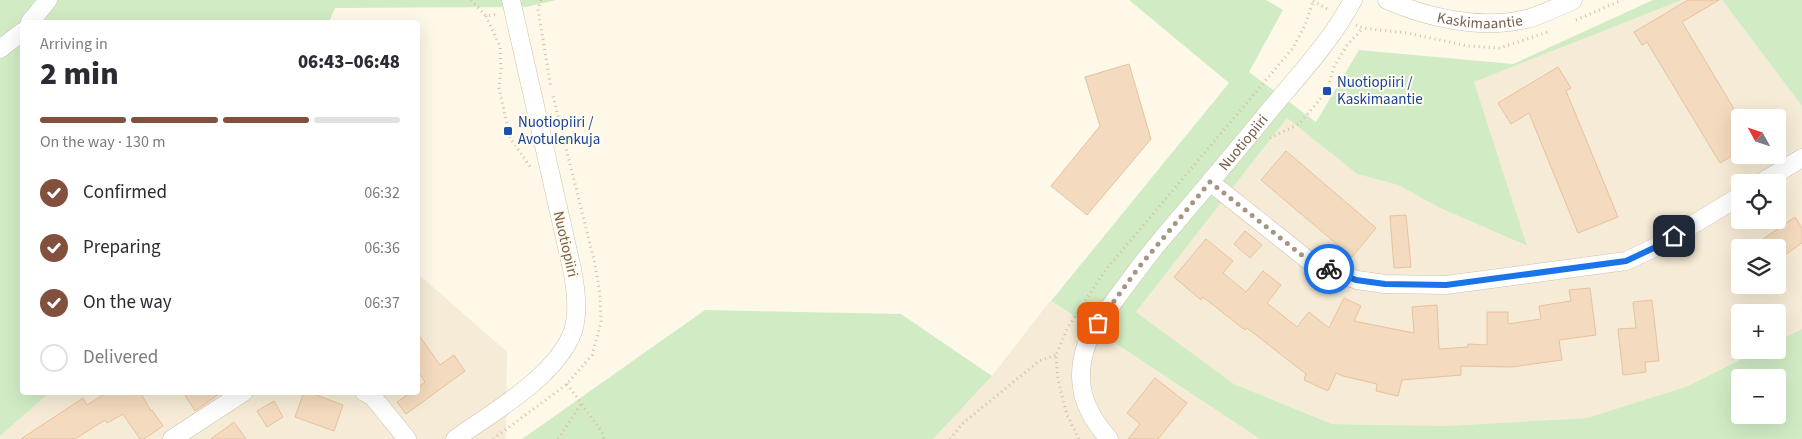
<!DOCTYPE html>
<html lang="en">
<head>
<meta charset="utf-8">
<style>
  body { margin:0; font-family:"Source Sans 3",sans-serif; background:#f2f2f3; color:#2b2b33; height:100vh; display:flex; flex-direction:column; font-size:19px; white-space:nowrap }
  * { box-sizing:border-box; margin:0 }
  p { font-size:16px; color:#7c7c81 }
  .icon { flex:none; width:28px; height:28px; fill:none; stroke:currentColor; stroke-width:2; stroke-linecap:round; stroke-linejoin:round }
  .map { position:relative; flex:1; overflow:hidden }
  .sheet { position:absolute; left:20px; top:20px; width:400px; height:375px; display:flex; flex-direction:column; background:#fff; border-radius:5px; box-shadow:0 5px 20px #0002 }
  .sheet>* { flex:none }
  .needle { width:32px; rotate:310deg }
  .fabs { position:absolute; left:1731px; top:109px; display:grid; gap:10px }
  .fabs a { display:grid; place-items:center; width:55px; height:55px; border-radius:5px; background:#fff; box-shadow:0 5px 20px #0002; font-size:25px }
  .pin { position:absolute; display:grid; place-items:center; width:42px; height:42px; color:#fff; margin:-21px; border-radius:10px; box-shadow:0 2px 8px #0006 }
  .courier { position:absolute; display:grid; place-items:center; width:50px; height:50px; margin:-25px; border:4px solid #1a73e8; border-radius:50%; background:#fff; color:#222; box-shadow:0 1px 6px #0007 }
  .overview em { font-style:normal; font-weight:800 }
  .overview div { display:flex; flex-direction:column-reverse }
  .overview { display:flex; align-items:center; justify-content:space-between; height:85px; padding:0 20px }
  h1 { font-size:32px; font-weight:800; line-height:38px }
  .bar { display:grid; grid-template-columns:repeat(4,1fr); gap:8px 5px; align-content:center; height:60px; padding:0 20px }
  .bar i { height:6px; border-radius:4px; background:#e1e1e2 }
  .bar .selected { background:#82513d }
  .bar p { grid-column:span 4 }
  ol { padding:0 20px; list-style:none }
  li { display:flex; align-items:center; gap:15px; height:55px }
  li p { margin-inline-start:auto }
  li .icon { padding:5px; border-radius:50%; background:#82513d; color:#fff; stroke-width:4 }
  li:last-child { color:#7c7c81 }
  li i { width:28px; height:28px; border:2px solid #e1e1e2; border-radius:50% }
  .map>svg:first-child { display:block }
</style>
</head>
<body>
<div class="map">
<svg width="1802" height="439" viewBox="0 0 1802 439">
  <rect width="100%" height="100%" fill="#fdf8e8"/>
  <g fill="#f5ebd6" fill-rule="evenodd">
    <path d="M 1682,0 L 1722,0 L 1802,106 L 1802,329 L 1778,341 L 1778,312 L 1740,312 L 1740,350 L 1759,350 L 1688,386 L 1587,418 L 1446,426 L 1332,424 L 1234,384 L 1136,312 L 1287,118 L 1357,174 L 1398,185 L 1440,208 L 1526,246 L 1474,82 ZM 1740,118 L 1778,118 L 1778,155 L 1740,155 ZM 1740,182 L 1778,182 L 1778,220 L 1740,220 ZM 1740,248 L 1778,248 L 1778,285 L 1740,285 Z"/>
    <path d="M 418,274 L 507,352 L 506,439 L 0,439 L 0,436 L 49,393 L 418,392 Z"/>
    <path d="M 1050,301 L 1260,439 L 933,439 L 992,376 Z"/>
  </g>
  <g fill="#d1ecc5" fill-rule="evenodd">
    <path d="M 0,0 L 556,0 L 526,7 L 335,8 L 329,22 L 22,22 L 22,392 L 49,393 L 0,436 Z"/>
    <path d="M 1129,0 L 1266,0 L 1283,10 L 1249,72 L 1316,122 L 1359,50 L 1513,64 L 1653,0 L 1682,0 L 1474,82 L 1527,246 L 1440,208 L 1398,185 L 1357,174 L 1287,118 L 1136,312 L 1234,384 L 1332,424 L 1446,426 L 1587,418 L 1688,386 L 1759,350 L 1778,350 L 1778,341 L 1802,329 L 1802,439 L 1260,439 L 1051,301 L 1229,83 ZM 1740,378 L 1778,378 L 1778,415 L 1740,415 Z"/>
    <path d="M 1722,0 L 1802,0 L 1802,106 Z"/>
    <path d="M 705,310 L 901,314 L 992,376 L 933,439 L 522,439 Z"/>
  </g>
  <g fill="#f4dabe" stroke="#e8c29e">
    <path d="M 1688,0 L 1719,0 L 1682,22 L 1740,119 L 1740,151 L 1720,163 L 1647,42 L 1642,45 L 1634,32 Z"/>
    <path d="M 1129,64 L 1151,139 L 1087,215 L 1051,186 L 1100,126 L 1085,77 Z"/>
    <path d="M 1558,67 L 1571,88 L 1566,91 L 1618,217 L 1578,233 L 1529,113 L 1511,124 L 1498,103 Z"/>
    <path d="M 1286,151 L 1376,228 L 1352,257 L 1261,180 Z"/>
    <path d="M 1406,215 L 1411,267 L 1394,268 L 1390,216 Z"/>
    <path d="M 1795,217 L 1802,228 L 1802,243 L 1778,260 L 1778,248 L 1750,248 Z"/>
    <path d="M 1245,231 L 1262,245 L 1250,258 L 1234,244 Z"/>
    <path d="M 1206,239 L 1233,261 L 1223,273 L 1246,292 L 1263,271 L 1281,285 L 1267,303 L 1297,327 L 1309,312 L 1329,328 L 1344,298 L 1361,306 L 1354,321 L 1414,333 L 1412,307 L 1437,305 L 1439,349 L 1468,347 L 1468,344 L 1487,345 L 1487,312 L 1508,312 L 1508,324 L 1541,319 L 1539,306 L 1571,301 L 1569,290 L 1590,288 L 1596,335 L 1559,340 L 1562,360 L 1511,367 L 1461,366 L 1461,375 L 1402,380 L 1398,396 L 1376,391 L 1377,384 L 1343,376 L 1336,373 L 1328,391 L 1304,380 L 1306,374 L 1247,328 L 1245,330 L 1203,297 L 1201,300 L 1174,277 Z"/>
    <path d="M 1652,300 L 1659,361 L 1645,362 L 1646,372 L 1623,375 L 1618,329 L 1636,328 L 1633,302 Z"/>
    <path d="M 418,334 L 440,365 L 454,355 L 465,371 L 406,414 L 397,402 L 411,392 L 418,392 L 418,388 L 425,382 L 418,371 Z"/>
    <path d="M 1155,378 L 1187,403 L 1158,439 L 1128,439 L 1140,424 L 1127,413 Z"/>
    <path d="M 108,392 L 140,392 L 151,411 L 152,410 L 163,426 L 144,439 L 140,439 L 123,414 L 107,423 L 105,420 L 75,439 L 21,439 L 83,398 L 87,405 Z"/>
    <path d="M 183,392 L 222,392 L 195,411 Z"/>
    <path d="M 304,392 L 308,392 L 343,405 L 334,431 L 295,417 Z"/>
    <path d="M 274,401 L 283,417 L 267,427 L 257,411 Z"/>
    <path d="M 234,422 L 246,439 L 211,439 Z"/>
  </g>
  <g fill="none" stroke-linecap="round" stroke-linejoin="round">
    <defs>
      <g id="minor">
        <path id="s1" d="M 1387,0 C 1428,18 1482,30 1526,19 C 1542,15 1558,7 1573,0"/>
        <path d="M 30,22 L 48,0"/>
        <path d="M 0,49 L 22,32"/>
        <path d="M 1210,182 L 1308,260 L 1357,280 L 1385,284 L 1446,285 L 1626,261 L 1658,246 L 1740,196"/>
        <path d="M 1762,182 L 1802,158"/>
        <path d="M 364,392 L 373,397 L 407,439"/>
        <path d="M 172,439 L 244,392"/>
        <path d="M 455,439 C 493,412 557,376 573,331 C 579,312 576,289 572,269 L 511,0"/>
        <path id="s2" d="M 1109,439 C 1084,411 1074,383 1086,346 C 1091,331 1103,317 1112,304 C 1126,285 1140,266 1155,247 C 1195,200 1235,153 1274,105 C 1302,72 1333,38 1353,0"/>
      </g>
    </defs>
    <use href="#minor" stroke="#d0c0ac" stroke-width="19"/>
    <g stroke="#dabda1" stroke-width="3" stroke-dasharray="1 4" stroke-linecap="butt">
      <path d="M 471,0 L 486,16 L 498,14"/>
      <path d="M 541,0 L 538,9 L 551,88"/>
      <path d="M 1313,1 L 1329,10"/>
      <path d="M 486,16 L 500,47 L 501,68 L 499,88 L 510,138 L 531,168"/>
      <path d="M 1576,20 L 1622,0"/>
      <path d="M 1356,25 L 1363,28 L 1407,33 L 1468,46 L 1500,48 L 1548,32"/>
      <path d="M 1270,138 L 1299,124 L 1327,91 L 1334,67 L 1347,45 L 1363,28"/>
      <path d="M 567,384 L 602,432 L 604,439"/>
      <path d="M 493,439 L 567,384 L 592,355 L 601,322 L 600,295 L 595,264 L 553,96"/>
      <path d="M 558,439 L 581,404"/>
      <path d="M 950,439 L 962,424 L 1039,361 L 1056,355"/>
      <path d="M 1079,439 L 1067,415 L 1058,380 L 1056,355 L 1068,327 L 1104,272 L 1293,48 L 1305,25 L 1313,2"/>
    </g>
    <use href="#minor" stroke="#fff" stroke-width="18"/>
  </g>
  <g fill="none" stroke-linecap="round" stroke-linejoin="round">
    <path stroke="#a79581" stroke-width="5" stroke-dasharray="0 9" d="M 1098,323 L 1139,267 L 1210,182 L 1308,260 L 1329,269"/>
    <path stroke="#1a73e8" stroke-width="6" d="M 1329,269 L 1356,280 L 1385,284 L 1446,285 L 1626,261 L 1658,246 L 1674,236"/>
  </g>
  <g fill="#1a4fb4" stroke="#fffbf0" stroke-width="2">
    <rect x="1322" y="86" width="10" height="10" rx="2.5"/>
    <rect x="503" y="126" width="10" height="10" rx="2.5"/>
  </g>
  <g text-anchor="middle" stroke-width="4" stroke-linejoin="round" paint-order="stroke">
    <g font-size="15" fill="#79604a" stroke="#fffbf0">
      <text dy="5" stroke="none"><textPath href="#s1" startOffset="96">Kaskimaantie</textPath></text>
      <text dy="5" stroke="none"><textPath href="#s2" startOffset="359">Nuotiopiiri</textPath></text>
      <text transform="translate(566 244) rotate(77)" y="5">Nuotiopiiri</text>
    </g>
    <g font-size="15" fill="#164399" stroke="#fffbf0" text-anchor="start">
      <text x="1337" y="87">Nuotiopiiri /<tspan x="1337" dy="17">Kaskimaantie</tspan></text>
      <text x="518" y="127">Nuotiopiiri /<tspan x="518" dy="17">Avotulenkuja</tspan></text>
    </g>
  </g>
</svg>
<div class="fabs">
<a><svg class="needle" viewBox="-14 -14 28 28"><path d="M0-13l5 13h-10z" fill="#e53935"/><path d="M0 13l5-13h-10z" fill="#7c7c81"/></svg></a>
<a><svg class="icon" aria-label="locate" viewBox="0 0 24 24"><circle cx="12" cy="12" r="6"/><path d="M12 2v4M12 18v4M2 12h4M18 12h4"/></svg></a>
<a><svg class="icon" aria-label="layers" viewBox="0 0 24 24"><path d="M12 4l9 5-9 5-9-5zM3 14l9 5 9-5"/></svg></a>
<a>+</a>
<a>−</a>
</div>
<div class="pin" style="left:1098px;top:323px;background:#ea580c"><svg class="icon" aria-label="bag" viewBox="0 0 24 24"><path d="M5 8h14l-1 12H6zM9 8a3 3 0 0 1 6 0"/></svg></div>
<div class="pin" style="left:1674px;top:236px;background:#1f2937"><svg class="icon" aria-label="home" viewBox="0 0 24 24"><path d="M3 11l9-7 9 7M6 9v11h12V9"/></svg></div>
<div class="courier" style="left:1329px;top:269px"><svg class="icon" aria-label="bike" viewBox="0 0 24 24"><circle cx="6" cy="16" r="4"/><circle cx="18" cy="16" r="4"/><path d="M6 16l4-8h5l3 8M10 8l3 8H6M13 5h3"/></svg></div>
<section class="sheet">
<div class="overview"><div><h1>2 min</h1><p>Arriving in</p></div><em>06:43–06:48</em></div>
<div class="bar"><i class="selected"></i><i class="selected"></i><i class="selected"></i><i></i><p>On the way · 130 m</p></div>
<ol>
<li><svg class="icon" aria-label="check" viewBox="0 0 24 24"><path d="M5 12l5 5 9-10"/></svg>Confirmed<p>06:32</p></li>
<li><svg class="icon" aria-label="check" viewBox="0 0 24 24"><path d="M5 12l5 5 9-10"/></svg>Preparing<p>06:36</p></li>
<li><svg class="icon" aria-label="check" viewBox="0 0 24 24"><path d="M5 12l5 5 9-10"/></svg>On the way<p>06:37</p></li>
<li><i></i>Delivered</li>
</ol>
</section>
</div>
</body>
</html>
